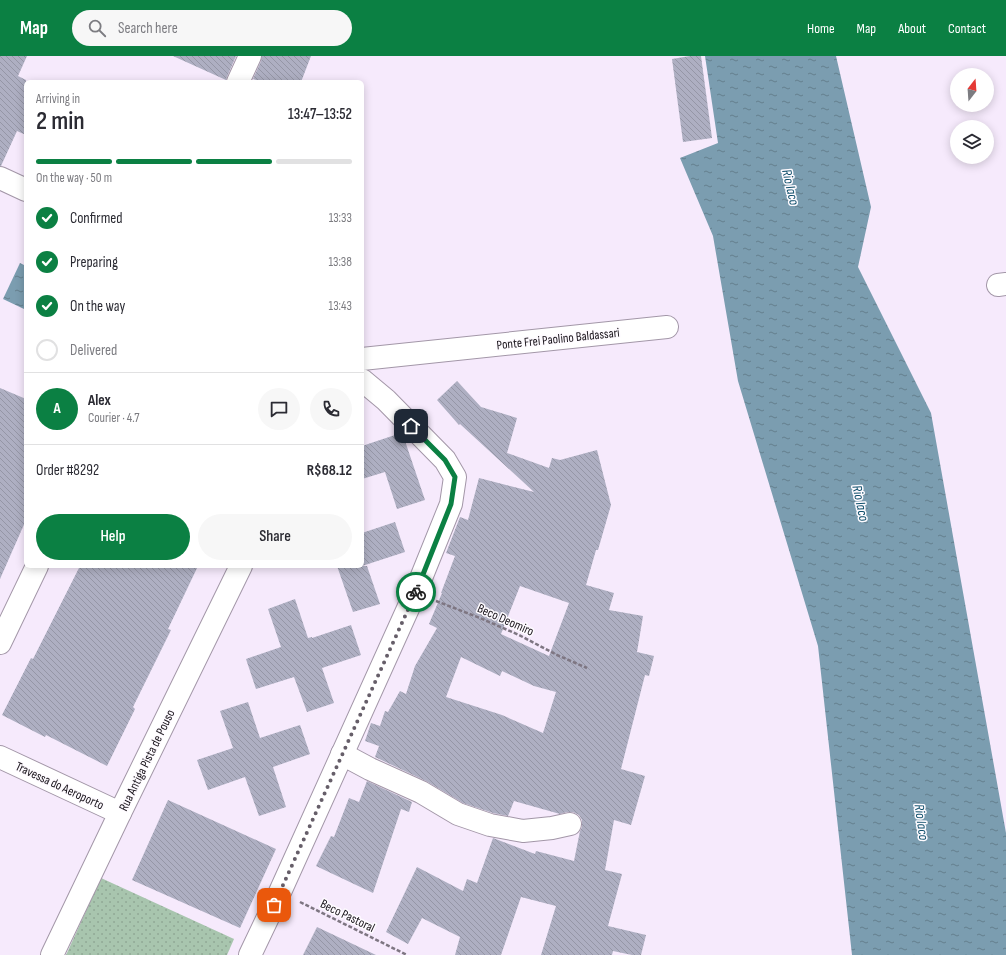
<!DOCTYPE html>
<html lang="en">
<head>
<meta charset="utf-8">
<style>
  body { margin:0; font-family:"Sofia Sans Condensed",sans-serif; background:#f7f7f7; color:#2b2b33; height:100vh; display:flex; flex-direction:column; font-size:15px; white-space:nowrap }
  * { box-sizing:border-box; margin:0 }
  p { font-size:13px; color:#7c7c81 }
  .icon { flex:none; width:22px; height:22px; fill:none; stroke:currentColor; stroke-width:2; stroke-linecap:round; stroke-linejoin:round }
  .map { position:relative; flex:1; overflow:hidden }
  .drawer { position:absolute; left:24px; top:24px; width:340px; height:488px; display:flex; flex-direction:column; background:#fff; border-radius:6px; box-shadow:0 2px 10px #0003 }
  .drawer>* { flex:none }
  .needle { width:26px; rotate:17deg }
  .tools { position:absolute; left:950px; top:12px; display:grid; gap:8px }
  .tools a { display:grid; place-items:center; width:44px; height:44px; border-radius:50%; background:#fff; box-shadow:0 2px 10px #0003; font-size:20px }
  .pin { position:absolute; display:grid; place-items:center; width:34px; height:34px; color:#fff; margin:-17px; border-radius:8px; box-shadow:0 2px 6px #0006 }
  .courier { position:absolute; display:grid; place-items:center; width:40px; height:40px; margin:-20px; border:3px solid #0b8043; border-radius:50%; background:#fff; color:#222; box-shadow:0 1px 5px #0007 }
  .summary em { font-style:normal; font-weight:600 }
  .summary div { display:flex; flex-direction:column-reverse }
  .summary { display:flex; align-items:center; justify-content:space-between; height:68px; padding:0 12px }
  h1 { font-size:26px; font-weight:600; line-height:30px }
  .bar { display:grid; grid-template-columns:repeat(4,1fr); gap:6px 4px; align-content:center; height:48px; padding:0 12px }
  .bar i { height:5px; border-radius:3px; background:#e1e1e2 }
  .bar .current { background:#0b8043 }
  .bar p { grid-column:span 4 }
  .line { display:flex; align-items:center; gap:10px; padding:0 12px; border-top:1px solid #e1e1e2 }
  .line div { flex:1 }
  .round { display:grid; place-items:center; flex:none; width:42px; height:42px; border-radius:21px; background:#f7f7f7 }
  ol { padding:0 12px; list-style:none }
  li { display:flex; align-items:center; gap:12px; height:44px }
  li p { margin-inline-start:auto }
  li .icon { padding:4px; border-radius:50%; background:#0b8043; color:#fff; stroke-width:4 }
  li:last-child { color:#7c7c81 }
  li i { width:22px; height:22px; border:2px solid #e1e1e2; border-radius:50% }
  .primary-button { display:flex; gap:8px; margin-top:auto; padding:8px 12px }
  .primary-button a { flex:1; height:46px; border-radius:24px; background:#0b8043; color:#fff; font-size:16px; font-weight:600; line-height:46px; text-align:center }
  .primary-button a+a { background:#f7f7f7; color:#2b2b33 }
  header { display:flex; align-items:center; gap:24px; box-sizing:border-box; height:56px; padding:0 20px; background:#0b8043; color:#fff }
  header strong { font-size:19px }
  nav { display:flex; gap:22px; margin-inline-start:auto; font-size:14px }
  .search { width:280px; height:36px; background:#f7f7f7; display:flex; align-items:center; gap:10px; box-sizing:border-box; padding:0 14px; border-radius:22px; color:#7c7c81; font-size:15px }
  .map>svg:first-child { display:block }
</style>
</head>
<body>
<header>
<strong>Map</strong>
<div class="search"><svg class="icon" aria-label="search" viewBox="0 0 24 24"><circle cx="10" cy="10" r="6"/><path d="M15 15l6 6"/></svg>Search here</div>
<nav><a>Home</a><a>Map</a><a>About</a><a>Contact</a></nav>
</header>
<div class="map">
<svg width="1006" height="899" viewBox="0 0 1006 899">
  <defs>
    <pattern id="park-dots" width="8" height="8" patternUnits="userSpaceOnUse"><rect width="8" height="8" fill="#a8c5ae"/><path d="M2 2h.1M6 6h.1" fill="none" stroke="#90a895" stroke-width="1.8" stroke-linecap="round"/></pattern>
    <pattern id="water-ripples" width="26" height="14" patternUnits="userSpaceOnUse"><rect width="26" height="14" fill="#7b9db0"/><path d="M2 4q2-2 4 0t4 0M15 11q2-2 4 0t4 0" fill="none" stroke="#647f8e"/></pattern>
    <pattern id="building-back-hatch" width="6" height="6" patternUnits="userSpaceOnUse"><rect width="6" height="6" fill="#aeafc2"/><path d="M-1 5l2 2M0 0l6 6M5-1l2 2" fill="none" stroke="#9596a6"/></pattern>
  </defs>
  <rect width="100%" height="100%" fill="#f6eafc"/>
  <path fill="url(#park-dots)" d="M 101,822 L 234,883 L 227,899 L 66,899 Z"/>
  <g fill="url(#water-ripples)">
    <path d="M 705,0 L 836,0 L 871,151 L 858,211 L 931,357 L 1006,777 L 1006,899 L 852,899 L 818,590 L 738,325 L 713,180 L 680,102 L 718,87 Z"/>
    <path d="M 20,207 L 26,210 L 26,250 L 24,253 L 3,243 Z"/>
  </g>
  <g fill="url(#building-back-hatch)" fill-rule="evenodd">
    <path d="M 0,0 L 27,0 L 18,20 L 26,24 L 26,79 L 17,75 L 1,110 L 0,110 Z"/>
    <path d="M 173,0 L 236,0 L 227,21 L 226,24 Z"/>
    <path d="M 262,0 L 311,0 L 301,26 L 262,26 L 253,23 L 261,5 Z"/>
    <path d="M 690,0 L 701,0 L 712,82 L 683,86 L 672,3 Z"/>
    <path d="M 457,325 L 481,351 L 517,362 L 507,397 L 549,412 L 552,402 L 560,404 L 597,394 L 611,449 L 598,494 L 596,494 L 586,529 L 614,537 L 609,554 L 643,560 L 637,596 L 654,600 L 649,620 L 645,619 L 621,713 L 645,720 L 631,769 L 614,764 L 605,814 L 622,818 L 608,870 L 646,879 L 641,899 L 632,899 L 613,895 L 612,899 L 541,899 L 556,850 L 521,841 L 501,899 L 455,899 L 460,881 L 422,862 L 408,888 L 386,876 L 417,811 L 463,835 L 467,823 L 477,827 L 493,782 L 535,798 L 536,795 L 574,805 L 580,775 L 582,771 L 582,764 L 579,759 L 573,756 L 567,756 L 560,758 L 514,745 L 508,760 L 493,757 L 463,747 L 426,725 L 375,701 L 379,690 L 365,685 L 371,667 L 380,670 L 385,655 L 388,656 L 400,635 L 406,638 L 415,610 L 437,572 L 429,568 L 442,537 L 441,537 L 455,500 L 446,497 L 460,461 L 468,464 L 479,422 L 534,436 L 460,368 L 459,369 L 437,344 ZM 520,530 L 569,547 L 549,600 L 501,578 ZM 461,601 L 500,620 L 502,615 L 534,630 L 556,636 L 543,677 L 502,659 L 446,641 Z"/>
    <path d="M 0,332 L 26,343 L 26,464 L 0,523 Z"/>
    <path d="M 401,377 L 403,379 L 425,444 L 397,453 L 385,416 L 362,423 L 362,390 Z"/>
    <path d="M 395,466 L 405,496 L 362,510 L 362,477 Z"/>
    <path d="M 80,510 L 198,510 L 168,573 L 171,574 L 133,651 L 135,653 L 107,710 L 46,679 L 45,681 L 2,659 L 31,602 L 33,603 Z"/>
    <path d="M 337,510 L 367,510 L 380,548 L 353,556 Z"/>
    <path d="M 295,543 L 308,582 L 312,581 L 312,582 L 351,569 L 361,599 L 322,612 L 334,647 L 307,656 L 294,621 L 256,633 L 246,603 L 281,591 L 268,553 Z"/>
    <path d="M 248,646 L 260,682 L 300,669 L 310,698 L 273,711 L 286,751 L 259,760 L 245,721 L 208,734 L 197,704 L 233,692 L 220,655 Z"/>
    <path d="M 367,725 L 412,746 L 409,756 L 401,753 L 373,837 L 316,810 L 331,780 L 334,781 L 349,742 L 359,746 Z"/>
    <path d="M 168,744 L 276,793 L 240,872 L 132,824 Z"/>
    <path d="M 317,871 L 376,899 L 303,899 Z"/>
  </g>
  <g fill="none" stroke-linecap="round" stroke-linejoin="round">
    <defs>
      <g id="minor">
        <path d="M 238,26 L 250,0"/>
        <path d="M 0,122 L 26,134"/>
        <path d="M 998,229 L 1006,228"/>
        <path d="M 362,303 L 667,271"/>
        <path d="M 0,587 L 37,510"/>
        <path d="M 342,698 L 370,713 L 421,736 L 458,758 L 490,769 L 523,775 L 552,772 L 570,768"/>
        <path d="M 0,701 L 120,757"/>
        <path d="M 52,899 L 120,757 L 241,510"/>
        <path d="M 250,899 L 280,836 L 415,537 L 451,448 L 455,421 L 445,404 L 386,344 L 362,324"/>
      </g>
    </defs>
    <use href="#minor" stroke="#a397a8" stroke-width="24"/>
    <g stroke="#7e7682" stroke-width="2.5" stroke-dasharray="4 2" stroke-linecap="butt">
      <path d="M 436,545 L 480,562 L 519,579 L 557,599 L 587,612"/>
      <path d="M 300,846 L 407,899"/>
    </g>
    <use href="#minor" stroke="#fff" stroke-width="22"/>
  </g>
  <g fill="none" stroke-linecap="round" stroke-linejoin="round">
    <path stroke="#665e69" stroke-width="4" stroke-dasharray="0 7.2" d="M 274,849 L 416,536"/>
    <path stroke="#0b8043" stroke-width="5" d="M 411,370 L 445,404 L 455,421 L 451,448 L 416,536"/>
  </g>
  <g text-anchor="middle" stroke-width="3" stroke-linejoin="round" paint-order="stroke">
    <g font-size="13" fill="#18131a" stroke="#fefbff">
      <text transform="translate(558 282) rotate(-6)" y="5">Ponte Frei Paolino Baldassari</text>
      <text transform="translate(506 563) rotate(24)" y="5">Beco Deomiro</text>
      <text transform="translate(146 704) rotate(-64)" y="5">Rua Antiga Pista de Pouso</text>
      <text transform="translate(60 729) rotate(25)" y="5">Travessa do Aeroporto</text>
      <text transform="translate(348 859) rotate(26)" y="5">Beco Pastoral</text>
    </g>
    <g font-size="14" font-style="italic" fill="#10506c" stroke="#fefbff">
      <text transform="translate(791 131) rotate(77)" y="5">Rio Iaco</text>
      <text transform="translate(861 447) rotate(78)" y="5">Rio Iaco</text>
      <text transform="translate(922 766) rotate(82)" y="5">Rio Iaco</text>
    </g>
  </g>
</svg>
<div class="tools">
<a><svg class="needle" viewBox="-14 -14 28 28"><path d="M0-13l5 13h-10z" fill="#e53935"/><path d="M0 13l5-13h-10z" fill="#7c7c81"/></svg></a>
<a><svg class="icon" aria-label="layers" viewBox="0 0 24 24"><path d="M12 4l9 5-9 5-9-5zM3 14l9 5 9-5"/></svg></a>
</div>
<div class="pin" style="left:274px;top:849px;background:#ea580c"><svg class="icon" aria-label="bag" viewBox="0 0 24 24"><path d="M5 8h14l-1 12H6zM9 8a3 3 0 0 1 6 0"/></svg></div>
<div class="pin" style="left:411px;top:370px;background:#1f2937"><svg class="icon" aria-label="home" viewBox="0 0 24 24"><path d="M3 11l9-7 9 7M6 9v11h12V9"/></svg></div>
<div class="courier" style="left:416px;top:536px"><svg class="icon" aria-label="bike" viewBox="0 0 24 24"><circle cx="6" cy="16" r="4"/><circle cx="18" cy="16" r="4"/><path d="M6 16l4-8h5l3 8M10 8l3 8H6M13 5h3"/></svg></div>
<section class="drawer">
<div class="summary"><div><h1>2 min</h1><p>Arriving in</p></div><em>13:47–13:52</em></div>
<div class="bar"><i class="current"></i><i class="current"></i><i class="current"></i><i></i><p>On the way · 50 m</p></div>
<ol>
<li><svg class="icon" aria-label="check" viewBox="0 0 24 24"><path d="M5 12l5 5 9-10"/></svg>Confirmed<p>13:33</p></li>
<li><svg class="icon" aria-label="check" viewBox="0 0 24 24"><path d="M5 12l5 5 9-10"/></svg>Preparing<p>13:38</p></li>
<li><svg class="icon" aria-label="check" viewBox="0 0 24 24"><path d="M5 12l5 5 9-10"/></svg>On the way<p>13:43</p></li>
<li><i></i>Delivered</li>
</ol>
<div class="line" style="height:72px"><b class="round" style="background:#0b8043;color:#fff">A</b><div><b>Alex</b><p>Courier · 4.7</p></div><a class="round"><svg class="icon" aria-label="chat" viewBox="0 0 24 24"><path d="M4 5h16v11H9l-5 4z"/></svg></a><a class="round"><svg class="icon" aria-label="phone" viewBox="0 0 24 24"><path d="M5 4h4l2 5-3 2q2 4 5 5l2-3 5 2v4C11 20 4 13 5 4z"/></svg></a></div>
<div class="line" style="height:52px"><div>Order #8292</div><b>R$68.12</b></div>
<div class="primary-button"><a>Help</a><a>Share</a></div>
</section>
</div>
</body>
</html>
